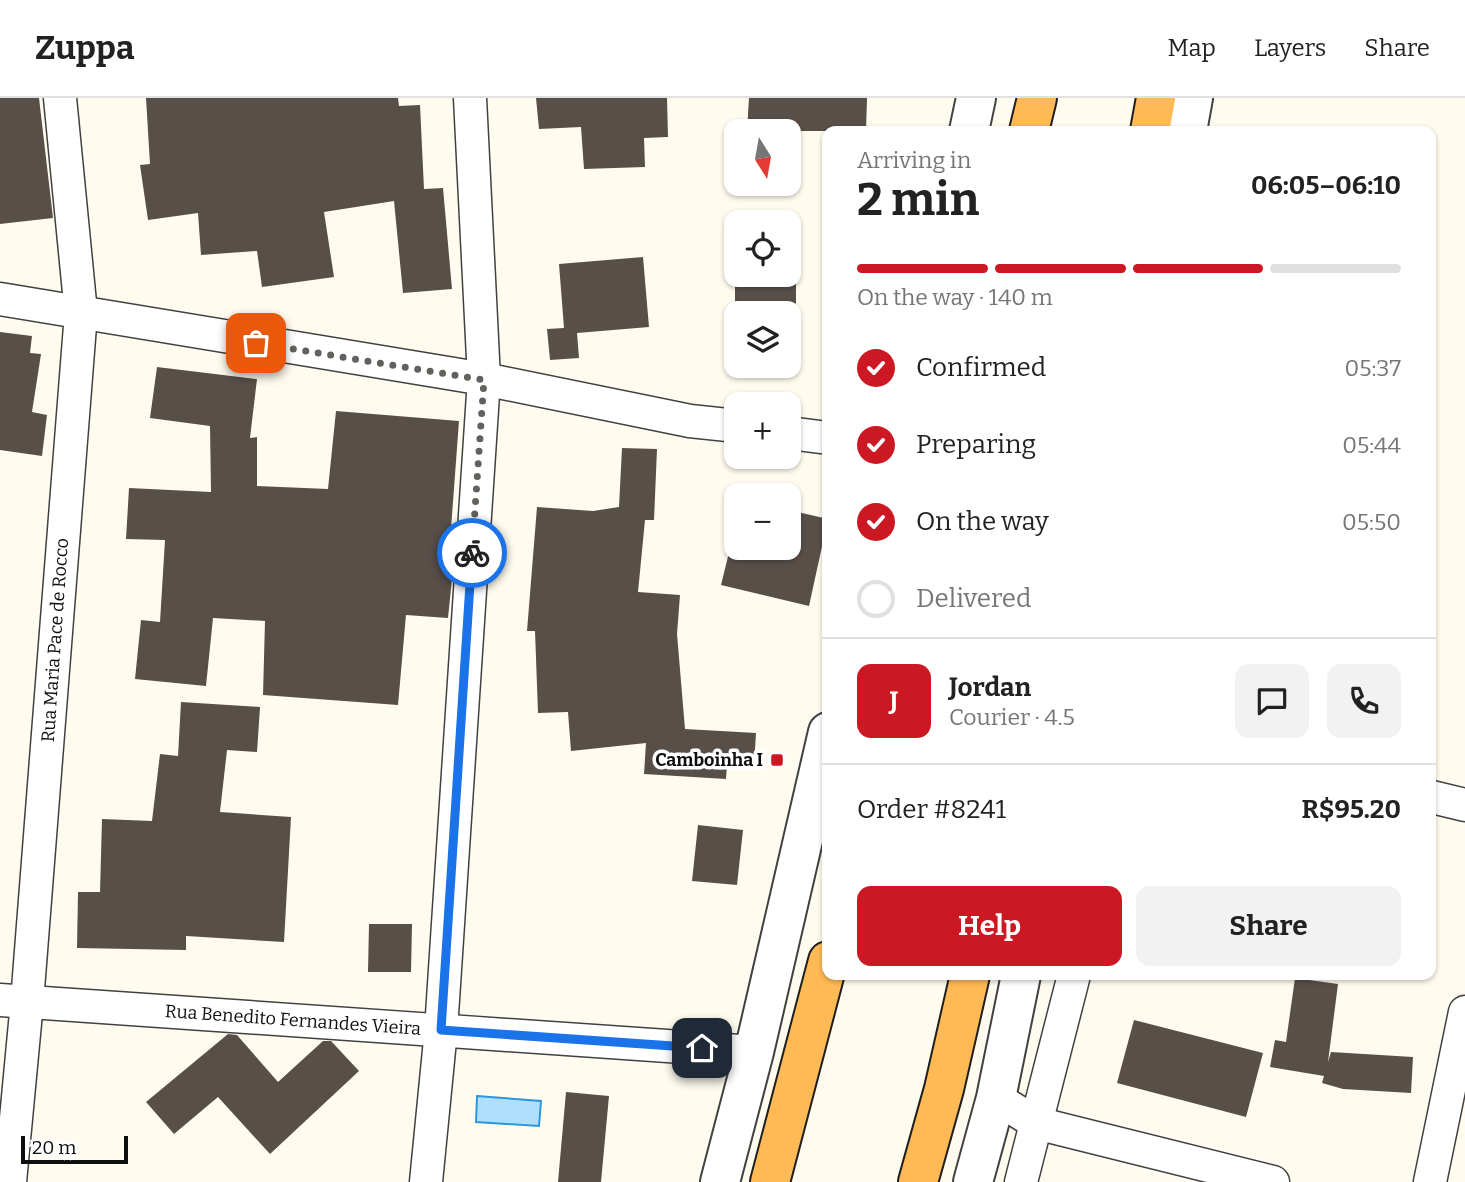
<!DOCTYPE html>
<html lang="en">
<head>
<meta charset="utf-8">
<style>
  body { margin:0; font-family:Bitter,serif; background:#f2f2f2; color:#222; height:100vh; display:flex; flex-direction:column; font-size:26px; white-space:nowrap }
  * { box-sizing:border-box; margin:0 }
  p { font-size:23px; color:#767676 }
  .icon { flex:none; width:38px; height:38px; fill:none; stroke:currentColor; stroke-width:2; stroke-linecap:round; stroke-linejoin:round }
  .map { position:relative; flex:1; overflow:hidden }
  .panel { position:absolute; left:822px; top:28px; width:614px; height:854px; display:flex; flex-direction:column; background:#fff; border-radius:14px; box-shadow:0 2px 5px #0004 }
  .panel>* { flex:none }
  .needle { width:46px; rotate:169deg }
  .tools { position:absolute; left:724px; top:21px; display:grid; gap:14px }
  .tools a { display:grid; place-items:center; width:77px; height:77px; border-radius:14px; background:#fff; box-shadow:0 2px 5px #0004; font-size:35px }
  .scale { position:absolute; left:21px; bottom:18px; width:107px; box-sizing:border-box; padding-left:7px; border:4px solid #0e0e0e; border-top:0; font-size:19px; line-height:24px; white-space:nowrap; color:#0e0e0e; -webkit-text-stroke:5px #fff; paint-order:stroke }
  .pin { position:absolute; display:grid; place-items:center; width:60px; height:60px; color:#fff; margin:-30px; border-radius:14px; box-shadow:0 4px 10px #0006 }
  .courier { position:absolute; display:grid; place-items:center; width:70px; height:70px; margin:-35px; border:5px solid #1a73e8; border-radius:50%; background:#fff; color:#222; box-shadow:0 2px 9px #0007 }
  .head em { font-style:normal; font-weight:700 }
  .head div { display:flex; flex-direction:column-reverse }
  .head { display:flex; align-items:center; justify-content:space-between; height:119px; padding:0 35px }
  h1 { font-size:46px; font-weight:700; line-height:52px }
  .bar { display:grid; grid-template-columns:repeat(4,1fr); gap:10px 7px; align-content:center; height:84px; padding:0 35px }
  .bar i { height:9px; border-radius:5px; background:#e0e0e0 }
  .bar .selected { background:#cc1822 }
  .bar p { grid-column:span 4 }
  .line { display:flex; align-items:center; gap:18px; padding:0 35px; border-top:2px solid #e0e0e0 }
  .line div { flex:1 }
  .round { display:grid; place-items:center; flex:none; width:74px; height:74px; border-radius:14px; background:#f2f2f2 }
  ol { padding:0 35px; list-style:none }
  li { display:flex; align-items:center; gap:21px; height:77px }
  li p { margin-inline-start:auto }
  li .icon { padding:7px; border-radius:50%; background:#cc1822; color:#fff; stroke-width:4 }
  li:last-child { color:#767676 }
  li i { width:38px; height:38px; border:4px solid #e0e0e0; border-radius:50% }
  .cta { display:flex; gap:14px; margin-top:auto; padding:14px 35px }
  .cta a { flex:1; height:80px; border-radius:14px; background:#cc1822; color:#fff; font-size:28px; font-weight:700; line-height:80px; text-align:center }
  .cta a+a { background:#f2f2f2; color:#222 }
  header { display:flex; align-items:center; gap:42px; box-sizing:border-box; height:98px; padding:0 35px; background:#fff; border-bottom:2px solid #e0e0e0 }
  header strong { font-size:33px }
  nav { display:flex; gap:38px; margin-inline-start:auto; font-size:24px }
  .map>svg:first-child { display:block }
</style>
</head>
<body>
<header>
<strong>Zuppa</strong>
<nav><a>Map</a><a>Layers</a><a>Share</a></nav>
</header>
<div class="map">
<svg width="1465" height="1084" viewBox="0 0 1465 1084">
  <rect width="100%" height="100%" fill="#fffcef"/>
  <path fill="#aedffc" stroke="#2e96da" stroke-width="2" d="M 477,998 L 541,1003 L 539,1028 L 476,1024 Z"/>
  <g fill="#584f49">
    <path d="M 0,0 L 39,0 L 53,120 L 0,126 Z"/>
    <path d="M 146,0 L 398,0 L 399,8 L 420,7 L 424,91 L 443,90 L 452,191 L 403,195 L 394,103 L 324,114 L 334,179 L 262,189 L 257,153 L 201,157 L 198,115 L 148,122 L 140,67 L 150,66 Z"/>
    <path d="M 536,0 L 667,0 L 668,39 L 644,40 L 645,69 L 584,71 L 581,29 L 539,31 Z"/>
    <path d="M 749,0 L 867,0 L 866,33 L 747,33 Z"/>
    <path d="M 735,158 L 737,158 L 737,177 L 789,177 L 789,159 L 796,159 L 796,231 L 789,231 L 789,215 L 737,215 L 737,231 L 735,231 Z"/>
    <path d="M 643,159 L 649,229 L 577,235 L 579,260 L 550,262 L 547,231 L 564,230 L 559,166 Z"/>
    <path d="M 0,234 L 32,238 L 30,255 L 41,256 L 32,314 L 47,317 L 42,358 L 0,352 Z"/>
    <path d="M 157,269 L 257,281 L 250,340 L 257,339 L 257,388 L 328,391 L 336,313 L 459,323 L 448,471 L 453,471 L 448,520 L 406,517 L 398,607 L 263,597 L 265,523 L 213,520 L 206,588 L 135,581 L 141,522 L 160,524 L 165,442 L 126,441 L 129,390 L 211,394 L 210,328 L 150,320 Z"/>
    <path d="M 622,350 L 657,351 L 654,422 L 645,422 L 638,494 L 680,497 L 677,536 L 685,631 L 756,635 L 754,668 L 727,667 L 726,681 L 644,676 L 646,645 L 571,653 L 568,614 L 538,615 L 535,533 L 527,533 L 537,409 L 593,413 L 619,409 Z"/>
    <path d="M 789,412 L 828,421 L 809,508 L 721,487 L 737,422 L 737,450 L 789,450 Z"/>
    <path d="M 181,604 L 260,609 L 257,654 L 227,652 L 220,714 L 291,719 L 284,844 L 186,838 L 186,852 L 77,850 L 78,794 L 100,794 L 102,721 L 152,723 L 160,656 L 178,658 Z"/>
    <path d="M 698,727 L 743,732 L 737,787 L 692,783 Z"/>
    <path d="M 369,826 L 412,826 L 411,874 L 368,874 Z"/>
    <path d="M 1295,880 L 1338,886 L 1328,964 L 1331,954 L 1413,959 L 1411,995 L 1343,991 L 1322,985 L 1324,978 L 1270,969 L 1275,942 L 1286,944 Z"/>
    <path d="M 1134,922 L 1263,955 L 1246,1019 L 1117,985 Z"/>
    <path d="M 228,936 L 237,937 L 278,984 L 323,943 L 331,943 L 359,973 L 270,1056 L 218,999 L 174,1036 L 146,1004 Z"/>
    <path d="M 566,994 L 609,998 L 601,1084 L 558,1084 Z"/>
  </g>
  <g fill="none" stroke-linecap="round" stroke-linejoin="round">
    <defs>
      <g id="minor">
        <path d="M 0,201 L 484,281 L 690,323 L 737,328"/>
        <path d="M 789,335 L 828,340"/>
        <path d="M 1432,699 L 1465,707"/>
        <path d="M 0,902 L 754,954"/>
        <path d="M 996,1000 L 1036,1025 L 1273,1084"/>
        <path d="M 10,1084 L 27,904 L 81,215 L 60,0"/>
        <path d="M 426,1084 L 441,932 L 484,281 L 470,0"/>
        <path d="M 1021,1084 L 1074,877"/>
        <path d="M 1430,1084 L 1465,914"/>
      </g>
      <g id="tertiary">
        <path d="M 969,33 L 976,0"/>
        <path d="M 1187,33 L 1193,0"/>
        <path d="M 720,1084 L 754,954 L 828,634"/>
        <path d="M 973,1084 L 996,1000 L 1021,877"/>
      </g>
      <g id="trunk">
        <path d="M 1029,33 L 1037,0"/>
        <path d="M 1150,33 L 1156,0"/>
        <path d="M 770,1084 L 828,863"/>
        <path d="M 918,1084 L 944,991 L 970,877"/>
      </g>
    </defs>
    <use href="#minor" stroke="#414141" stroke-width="35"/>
    <use href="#tertiary" stroke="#414141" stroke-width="42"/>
    <use href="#trunk" stroke="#1f1f1f" stroke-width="42"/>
    <use href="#minor" stroke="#fff" stroke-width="32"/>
    <use href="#tertiary" stroke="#fff" stroke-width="38"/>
    <use href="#trunk" stroke="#ffba56" stroke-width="38"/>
  </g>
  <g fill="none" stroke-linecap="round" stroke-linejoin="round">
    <path stroke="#62615d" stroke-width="7" stroke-dasharray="0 12.6" d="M 256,245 L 484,282 L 472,455"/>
    <path stroke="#1a73e8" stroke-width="9" d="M 472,455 L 441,932 L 702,950"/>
  </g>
  <rect fill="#cc1822" stroke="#fff" stroke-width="2.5" x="770" y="655" width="14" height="14" rx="3.5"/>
  <g text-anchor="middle" stroke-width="7" stroke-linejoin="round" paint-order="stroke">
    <g font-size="18" fill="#0e0e0e" stroke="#fff">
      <text transform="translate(55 542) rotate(-86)" y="6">Rua Maria Pace de Rocco</text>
      <text transform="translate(293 922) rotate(4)" y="6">Rua Benedito Fernandes Vieira</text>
    </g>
    <g font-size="18" font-weight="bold" fill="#0e0e0e" stroke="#fff" text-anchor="end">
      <text x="763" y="668">Camboinha I</text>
    </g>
  </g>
</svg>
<div class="tools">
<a><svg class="needle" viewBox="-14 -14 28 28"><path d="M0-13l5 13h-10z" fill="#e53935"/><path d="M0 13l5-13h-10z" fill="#767676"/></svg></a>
<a><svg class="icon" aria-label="locate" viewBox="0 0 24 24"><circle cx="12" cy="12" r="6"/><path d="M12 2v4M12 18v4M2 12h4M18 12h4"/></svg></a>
<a><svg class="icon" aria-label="layers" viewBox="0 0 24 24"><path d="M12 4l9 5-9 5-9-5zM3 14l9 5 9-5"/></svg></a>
<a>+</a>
<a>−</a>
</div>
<div class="scale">20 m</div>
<div class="pin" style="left:256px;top:245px;background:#ea580c"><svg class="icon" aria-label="bag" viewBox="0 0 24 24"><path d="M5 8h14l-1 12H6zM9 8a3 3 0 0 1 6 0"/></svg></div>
<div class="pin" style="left:702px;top:950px;background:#1f2937"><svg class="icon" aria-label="home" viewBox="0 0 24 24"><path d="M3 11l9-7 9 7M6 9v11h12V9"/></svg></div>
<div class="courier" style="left:472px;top:455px"><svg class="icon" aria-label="bike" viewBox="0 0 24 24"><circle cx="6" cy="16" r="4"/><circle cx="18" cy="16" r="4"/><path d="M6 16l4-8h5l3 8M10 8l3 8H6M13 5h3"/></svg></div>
<section class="panel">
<div class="head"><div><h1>2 min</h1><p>Arriving in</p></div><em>06:05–06:10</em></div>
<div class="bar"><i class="selected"></i><i class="selected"></i><i class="selected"></i><i></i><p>On the way · 140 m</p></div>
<ol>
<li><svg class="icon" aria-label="check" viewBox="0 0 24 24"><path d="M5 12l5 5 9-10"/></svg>Confirmed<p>05:37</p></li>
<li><svg class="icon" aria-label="check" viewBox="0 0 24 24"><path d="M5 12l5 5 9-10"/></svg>Preparing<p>05:44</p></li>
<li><svg class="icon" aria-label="check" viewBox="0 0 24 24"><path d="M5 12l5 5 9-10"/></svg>On the way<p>05:50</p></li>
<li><i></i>Delivered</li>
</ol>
<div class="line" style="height:126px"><b class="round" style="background:#cc1822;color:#fff">J</b><div><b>Jordan</b><p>Courier · 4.5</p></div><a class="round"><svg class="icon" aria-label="chat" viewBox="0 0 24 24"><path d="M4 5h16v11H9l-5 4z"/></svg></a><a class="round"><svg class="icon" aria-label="phone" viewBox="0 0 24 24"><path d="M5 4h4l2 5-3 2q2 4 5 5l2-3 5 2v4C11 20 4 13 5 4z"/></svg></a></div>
<div class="line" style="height:91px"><div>Order #8241</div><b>R$95.20</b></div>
<div class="cta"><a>Help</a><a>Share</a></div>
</section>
</div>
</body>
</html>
